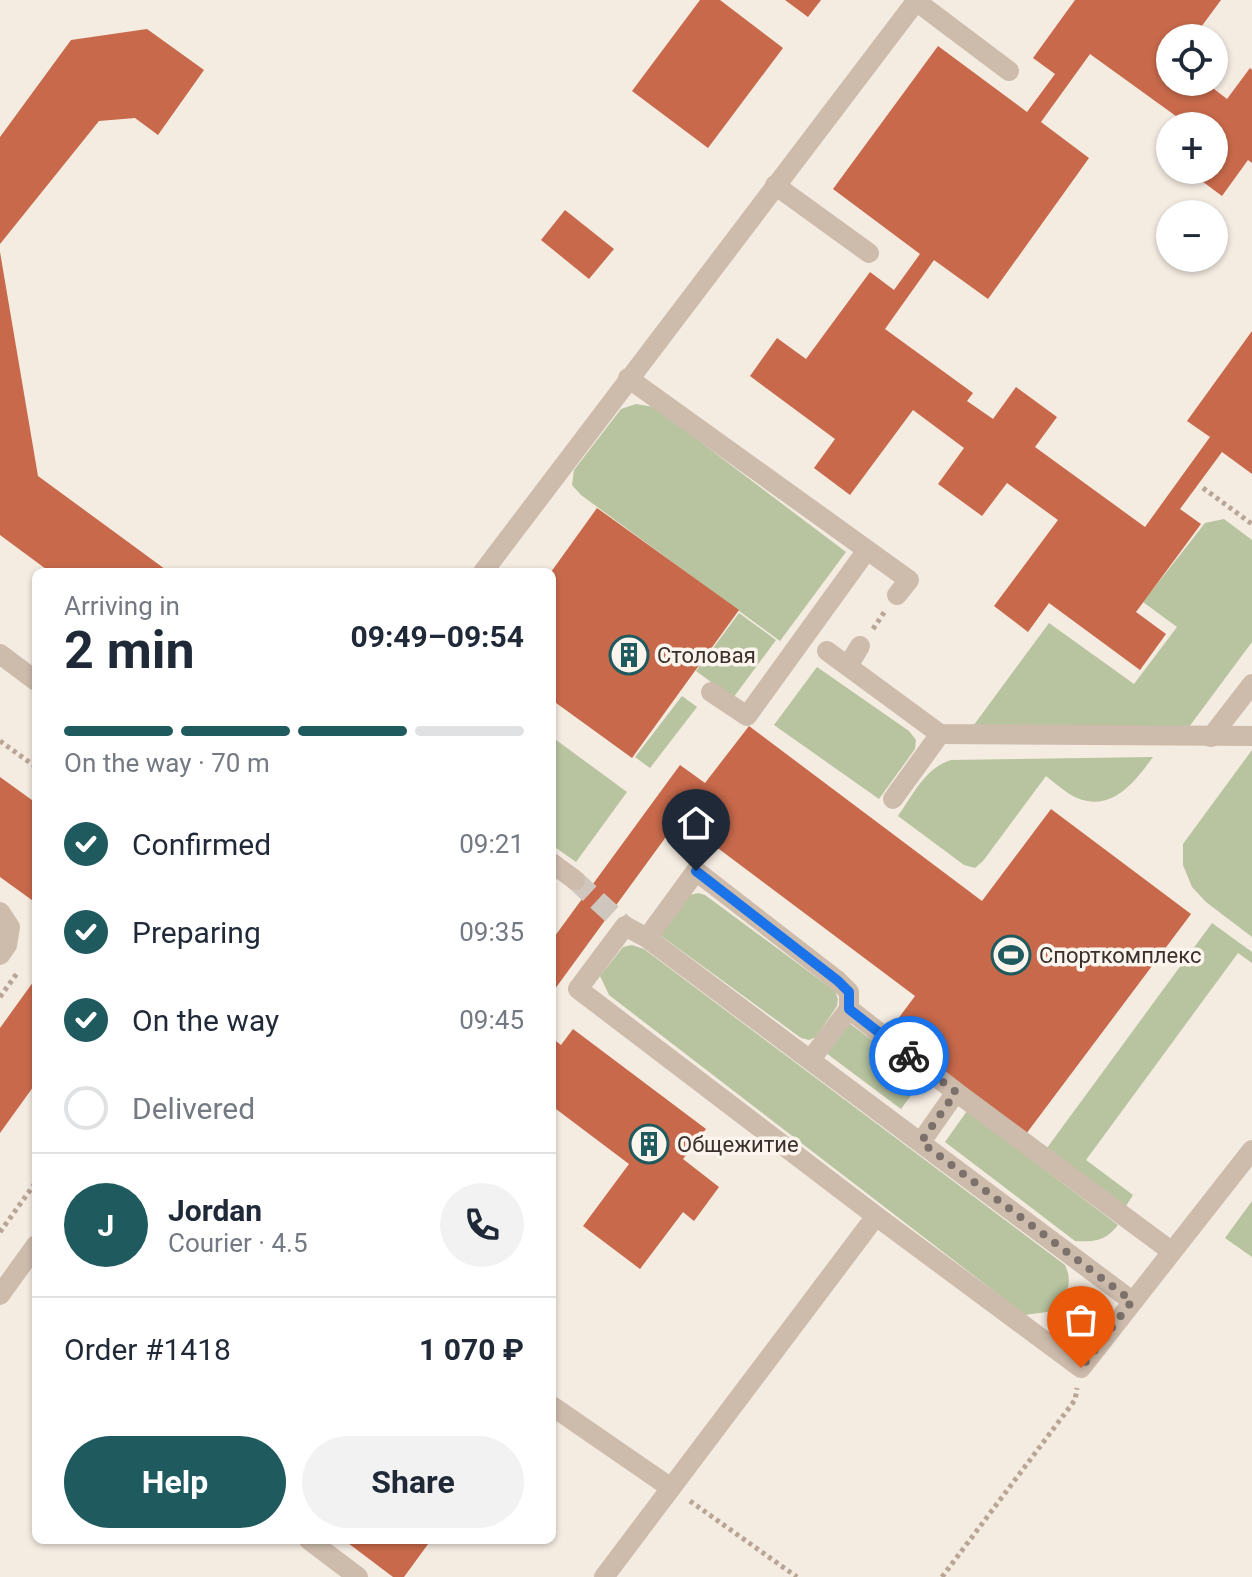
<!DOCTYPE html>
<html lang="en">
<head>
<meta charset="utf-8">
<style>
  body { margin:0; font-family:Roboto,sans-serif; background:#f2f2f3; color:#1f2937; height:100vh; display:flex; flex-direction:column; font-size:30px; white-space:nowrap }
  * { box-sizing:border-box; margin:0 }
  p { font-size:26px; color:#747a83 }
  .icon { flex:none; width:44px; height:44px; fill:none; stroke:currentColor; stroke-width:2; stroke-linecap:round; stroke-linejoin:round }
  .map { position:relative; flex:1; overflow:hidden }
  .side { position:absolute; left:32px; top:568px; width:524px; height:976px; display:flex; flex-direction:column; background:#fff; border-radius:12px; box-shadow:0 2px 6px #0004 }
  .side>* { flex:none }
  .tools { position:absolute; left:1156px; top:24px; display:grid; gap:16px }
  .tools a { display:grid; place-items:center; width:72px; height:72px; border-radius:50%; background:#fff; box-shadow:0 2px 6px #0004; font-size:40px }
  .pin { position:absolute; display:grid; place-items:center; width:68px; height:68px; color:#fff; margin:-82px -34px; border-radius:50% 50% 50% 0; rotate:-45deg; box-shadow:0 0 8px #0007 }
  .pin .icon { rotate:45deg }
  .courier { position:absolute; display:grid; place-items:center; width:80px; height:80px; margin:-40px; border:6px solid #1a73e8; border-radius:50%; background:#fff; color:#222; box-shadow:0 2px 10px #0007 }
  .summary em { font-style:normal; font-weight:700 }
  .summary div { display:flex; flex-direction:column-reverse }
  .summary { display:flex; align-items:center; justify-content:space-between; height:136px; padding:0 32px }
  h1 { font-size:52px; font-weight:700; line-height:60px }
  .bar { display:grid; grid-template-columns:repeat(4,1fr); gap:12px 8px; align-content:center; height:96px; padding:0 32px }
  .bar i { height:10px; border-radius:6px; background:#e0e1e3 }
  .bar .on { background:#1f5a5e }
  .bar p { grid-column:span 4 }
  .line { display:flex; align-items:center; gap:20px; padding:0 32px; border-top:2px solid #e0e1e3 }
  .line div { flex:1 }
  .round { display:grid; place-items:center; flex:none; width:84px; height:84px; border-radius:42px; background:#f2f2f3 }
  ol { padding:0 32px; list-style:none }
  li { display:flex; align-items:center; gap:24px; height:88px }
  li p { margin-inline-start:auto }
  li .icon { padding:8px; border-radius:50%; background:#1f5a5e; color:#fff; stroke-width:4 }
  li:last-child { color:#747a83 }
  li i { width:44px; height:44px; border:4px solid #e0e1e3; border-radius:50% }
  .action { display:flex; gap:16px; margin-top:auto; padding:16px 32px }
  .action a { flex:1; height:92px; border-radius:48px; background:#1f5a5e; color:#fff; font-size:32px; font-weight:700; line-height:92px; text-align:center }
  .action a+a { background:#f2f2f3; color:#1f2937 }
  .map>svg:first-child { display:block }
</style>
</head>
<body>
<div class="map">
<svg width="1252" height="1577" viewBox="0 0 1252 1577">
  <rect width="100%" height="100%" fill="#f4ebe1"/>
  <g fill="#b8c4a0">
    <path d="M 636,404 L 654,407 L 846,552 L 780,641 L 581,495 L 572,485 L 574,470 L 621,409 Z"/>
    <path d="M 1224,519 L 1252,540 L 1252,642 L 1186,731 L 968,733 L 1049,623 L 1134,684 L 1177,627 L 1143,602 L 1205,523 Z"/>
    <path d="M 739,613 L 776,640 L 733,698 L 696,671 Z"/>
    <path d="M 817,667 L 909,731 L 916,740 L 915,749 L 879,799 L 774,725 Z"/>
    <path d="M 682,696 L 697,707 L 650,768 L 635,757 Z"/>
    <path d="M 552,737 L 627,792 L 576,862 L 552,845 Z"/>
    <path d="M 1252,750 L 1252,937 L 1206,902 L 1192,887 L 1183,865 L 1183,844 Z"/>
    <path d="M 1153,757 C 1134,783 1112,812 1077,798 C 1066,793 1055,783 1046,776 L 983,861 L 975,868 L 964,865 L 898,816 C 913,795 925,768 951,760 Z"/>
    <path d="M 698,893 L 705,895 L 835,991 L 838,999 L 837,1006 L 816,1037 L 809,1040 L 801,1038 L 660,935 L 690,895 Z"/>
    <path d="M 1212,923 L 1252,952 L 1252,963 L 1238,953 L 1086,1160 L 1133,1195 L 1126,1206 L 1047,1148 Z"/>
    <path d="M 632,945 L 644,949 L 1065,1265 C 1074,1285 1066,1294 1054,1311 L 1025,1315 L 609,995 L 600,976 L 623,947 Z"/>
    <path d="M 849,1023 L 924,1078 L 901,1109 L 826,1053 Z"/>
    <path d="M 967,1111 L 1118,1225 C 1105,1241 1095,1242 1075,1241 L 945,1142 Z"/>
    <path d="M 1252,1201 L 1252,1257 L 1225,1238 Z"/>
  </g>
  <g fill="#c8694b">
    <path d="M 700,0 L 720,0 L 783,48 L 708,148 L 632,91 Z"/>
    <path d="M 785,0 L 821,0 L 808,17 Z"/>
    <path d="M 1075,0 L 1221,0 L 1193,38 L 1170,38 L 1170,82 L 1205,82 L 1227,99 L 1250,68 L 1252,70 L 1252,163 L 1248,160 L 1222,196 L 1187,170 L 1214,170 L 1214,126 L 1200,126 L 1184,114 L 1180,119 L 1090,54 L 1041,122 L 1089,158 L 988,299 L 934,260 L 885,329 L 973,393 L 967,401 L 993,419 L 1016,387 L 1057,417 L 1035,447 L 1145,527 L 1210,437 L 1187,421 L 1252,331 L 1252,474 L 1222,452 L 1180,509 L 1201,524 L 1136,612 L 1166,634 L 1140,670 L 1049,603 L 1028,632 L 994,606 L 1058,520 L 1007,483 L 982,516 L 938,484 L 964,448 L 913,410 L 850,495 L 814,468 L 835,439 L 750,376 L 777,338 L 806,359 L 870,272 L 894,290 L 920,254 L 833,189 L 938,46 L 1027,112 L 1055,74 L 1033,58 Z"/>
    <path d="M 147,29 L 204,70 L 158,135 L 135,118 L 99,121 L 0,244 L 0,137 L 71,40 Z"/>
    <path d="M 565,210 L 614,249 L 589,279 L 541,240 Z"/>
    <path d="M 0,252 L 38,476 L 169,572 L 50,572 L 0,535 Z"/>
    <path d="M 597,508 L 739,610 L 632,758 L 552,700 L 551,572 Z"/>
    <path d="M 749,726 L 982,901 L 1051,809 L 1191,914 L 1026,1134 L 889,1031 L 915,996 L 679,819 L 552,993 L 552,940 L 680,765 L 705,783 Z"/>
    <path d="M 0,777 L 36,803 L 36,903 L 0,877 Z"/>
    <path d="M 36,978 L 36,1083 L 0,1133 L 0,1028 Z"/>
    <path d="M 573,1029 L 706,1129 L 683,1159 L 719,1187 L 694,1221 L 683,1212 L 640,1269 L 583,1226 L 629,1164 L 552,1106 L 552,1038 L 561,1045 Z"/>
    <path d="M 344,1540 L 431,1540 L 404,1577 L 393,1577 Z"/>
  </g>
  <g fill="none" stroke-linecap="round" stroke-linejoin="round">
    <path stroke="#cfc6bd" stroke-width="20" stroke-dasharray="20 10" stroke-linecap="butt" d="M 575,880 L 625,926"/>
    <g stroke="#b9a596" stroke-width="5" stroke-dasharray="4 4" stroke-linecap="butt">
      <path d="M 1203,488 L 1252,524"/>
      <path d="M 873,629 L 885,611"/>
      <path d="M 0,741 L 36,767"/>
      <path d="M 0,997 L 18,972"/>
      <path d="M 0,1232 L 36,1182"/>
      <path d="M 690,1501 L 797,1577"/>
      <path d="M 942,1577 L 1075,1400 L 1077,1388"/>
    </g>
    <g stroke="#cdbbac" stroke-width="20">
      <path d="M 916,1 L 1009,71"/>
      <path d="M 775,185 L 869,253"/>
      <path d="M 628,378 L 909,580 L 897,595"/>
      <path d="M 483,572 L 917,0"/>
      <path d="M 827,651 L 940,734 L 1252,736"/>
      <path d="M 0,654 L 36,681"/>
      <path d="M 848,666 L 860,646"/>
      <path d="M 711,692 L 747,716 L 867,550"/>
      <path d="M 1211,737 L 1252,684"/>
      <path d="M 893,799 L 940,734"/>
      <path d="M 552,863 L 575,880"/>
      <path d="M 0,912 L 10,927 L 7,945 L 0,955"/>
      <path d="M 647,938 L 696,871 L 838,981 L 849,992 L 849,1009 L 811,1059"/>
      <path d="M 849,1009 L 956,1092"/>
      <path d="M 921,1142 L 956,1092 L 1171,1251"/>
      <path d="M 0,1295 L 36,1245"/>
      <path d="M 1132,1301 L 647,938 L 625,926 L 578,989 L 876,1216 L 1081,1368 L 1252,1150"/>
      <path d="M 552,1406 L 671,1488"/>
      <path d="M 309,1540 L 358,1577"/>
      <path d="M 604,1577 L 876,1216"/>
    </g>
  </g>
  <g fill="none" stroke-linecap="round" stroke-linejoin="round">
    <path stroke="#7c716b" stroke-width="8" stroke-dasharray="0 14.4" d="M 909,1056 L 956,1092 L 921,1142 L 1132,1301 L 1081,1368"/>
    <path stroke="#1a73e8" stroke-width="10" d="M 696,871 L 838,981 L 849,992 L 849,1009 L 909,1056"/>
  </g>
  <defs>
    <symbol id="building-ring" viewBox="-11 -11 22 22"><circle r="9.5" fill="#fbf5ee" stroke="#1f5a5e" stroke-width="1.5"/><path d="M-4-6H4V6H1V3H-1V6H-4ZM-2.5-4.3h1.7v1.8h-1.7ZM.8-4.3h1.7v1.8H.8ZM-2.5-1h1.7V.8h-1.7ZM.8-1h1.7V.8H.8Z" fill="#1f5a5e"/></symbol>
    <symbol id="stadium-ring" viewBox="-11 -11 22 22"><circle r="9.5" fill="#fbf5ee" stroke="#1f5a5e" stroke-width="1.5"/><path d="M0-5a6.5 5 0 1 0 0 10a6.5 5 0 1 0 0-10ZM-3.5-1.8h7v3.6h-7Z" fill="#1f5a5e"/></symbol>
  </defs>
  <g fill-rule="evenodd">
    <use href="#building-ring" x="607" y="633" width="44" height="44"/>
    <use href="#stadium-ring" x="989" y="933" width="44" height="44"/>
    <use href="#building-ring" x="627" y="1122" width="44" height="44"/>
  </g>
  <g text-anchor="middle" stroke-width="7" stroke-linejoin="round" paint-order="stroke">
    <g font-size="22" fill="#3b302b" stroke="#fbf5ee" text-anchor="start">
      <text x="657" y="663">Столовая</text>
      <text x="1039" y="963">Спорткомплекс</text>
      <text x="677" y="1152">Общежитие</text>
    </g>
  </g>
</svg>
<div class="tools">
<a><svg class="icon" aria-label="locate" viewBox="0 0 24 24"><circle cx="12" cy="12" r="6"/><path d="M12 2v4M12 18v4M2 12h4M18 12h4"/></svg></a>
<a>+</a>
<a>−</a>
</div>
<div class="pin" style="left:1081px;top:1368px;background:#ea580c"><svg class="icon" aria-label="bag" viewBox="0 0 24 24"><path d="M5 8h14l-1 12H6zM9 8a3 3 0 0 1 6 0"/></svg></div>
<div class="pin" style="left:696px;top:871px;background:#1f2937"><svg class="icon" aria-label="home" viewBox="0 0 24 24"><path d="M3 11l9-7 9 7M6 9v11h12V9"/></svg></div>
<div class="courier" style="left:909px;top:1056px"><svg class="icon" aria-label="bike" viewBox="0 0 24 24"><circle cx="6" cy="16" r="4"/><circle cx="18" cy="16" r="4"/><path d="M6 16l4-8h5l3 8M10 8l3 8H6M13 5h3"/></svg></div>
<section class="side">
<div class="summary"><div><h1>2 min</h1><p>Arriving in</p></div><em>09:49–09:54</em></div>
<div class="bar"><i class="on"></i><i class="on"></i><i class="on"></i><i></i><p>On the way · 70 m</p></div>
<ol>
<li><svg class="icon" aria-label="check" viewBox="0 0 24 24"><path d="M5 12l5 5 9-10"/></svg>Confirmed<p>09:21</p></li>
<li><svg class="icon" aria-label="check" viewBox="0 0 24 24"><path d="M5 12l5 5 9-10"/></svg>Preparing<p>09:35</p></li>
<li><svg class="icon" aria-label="check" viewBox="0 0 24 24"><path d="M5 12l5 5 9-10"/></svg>On the way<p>09:45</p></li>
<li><i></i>Delivered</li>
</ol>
<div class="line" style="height:144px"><b class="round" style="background:#1f5a5e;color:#fff">J</b><div><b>Jordan</b><p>Courier · 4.5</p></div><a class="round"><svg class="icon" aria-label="phone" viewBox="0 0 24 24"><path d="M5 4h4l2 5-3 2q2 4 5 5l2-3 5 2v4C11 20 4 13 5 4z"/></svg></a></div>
<div class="line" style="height:104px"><div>Order #1418</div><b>1 070 ₽</b></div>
<div class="action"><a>Help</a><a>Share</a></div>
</section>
</div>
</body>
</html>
